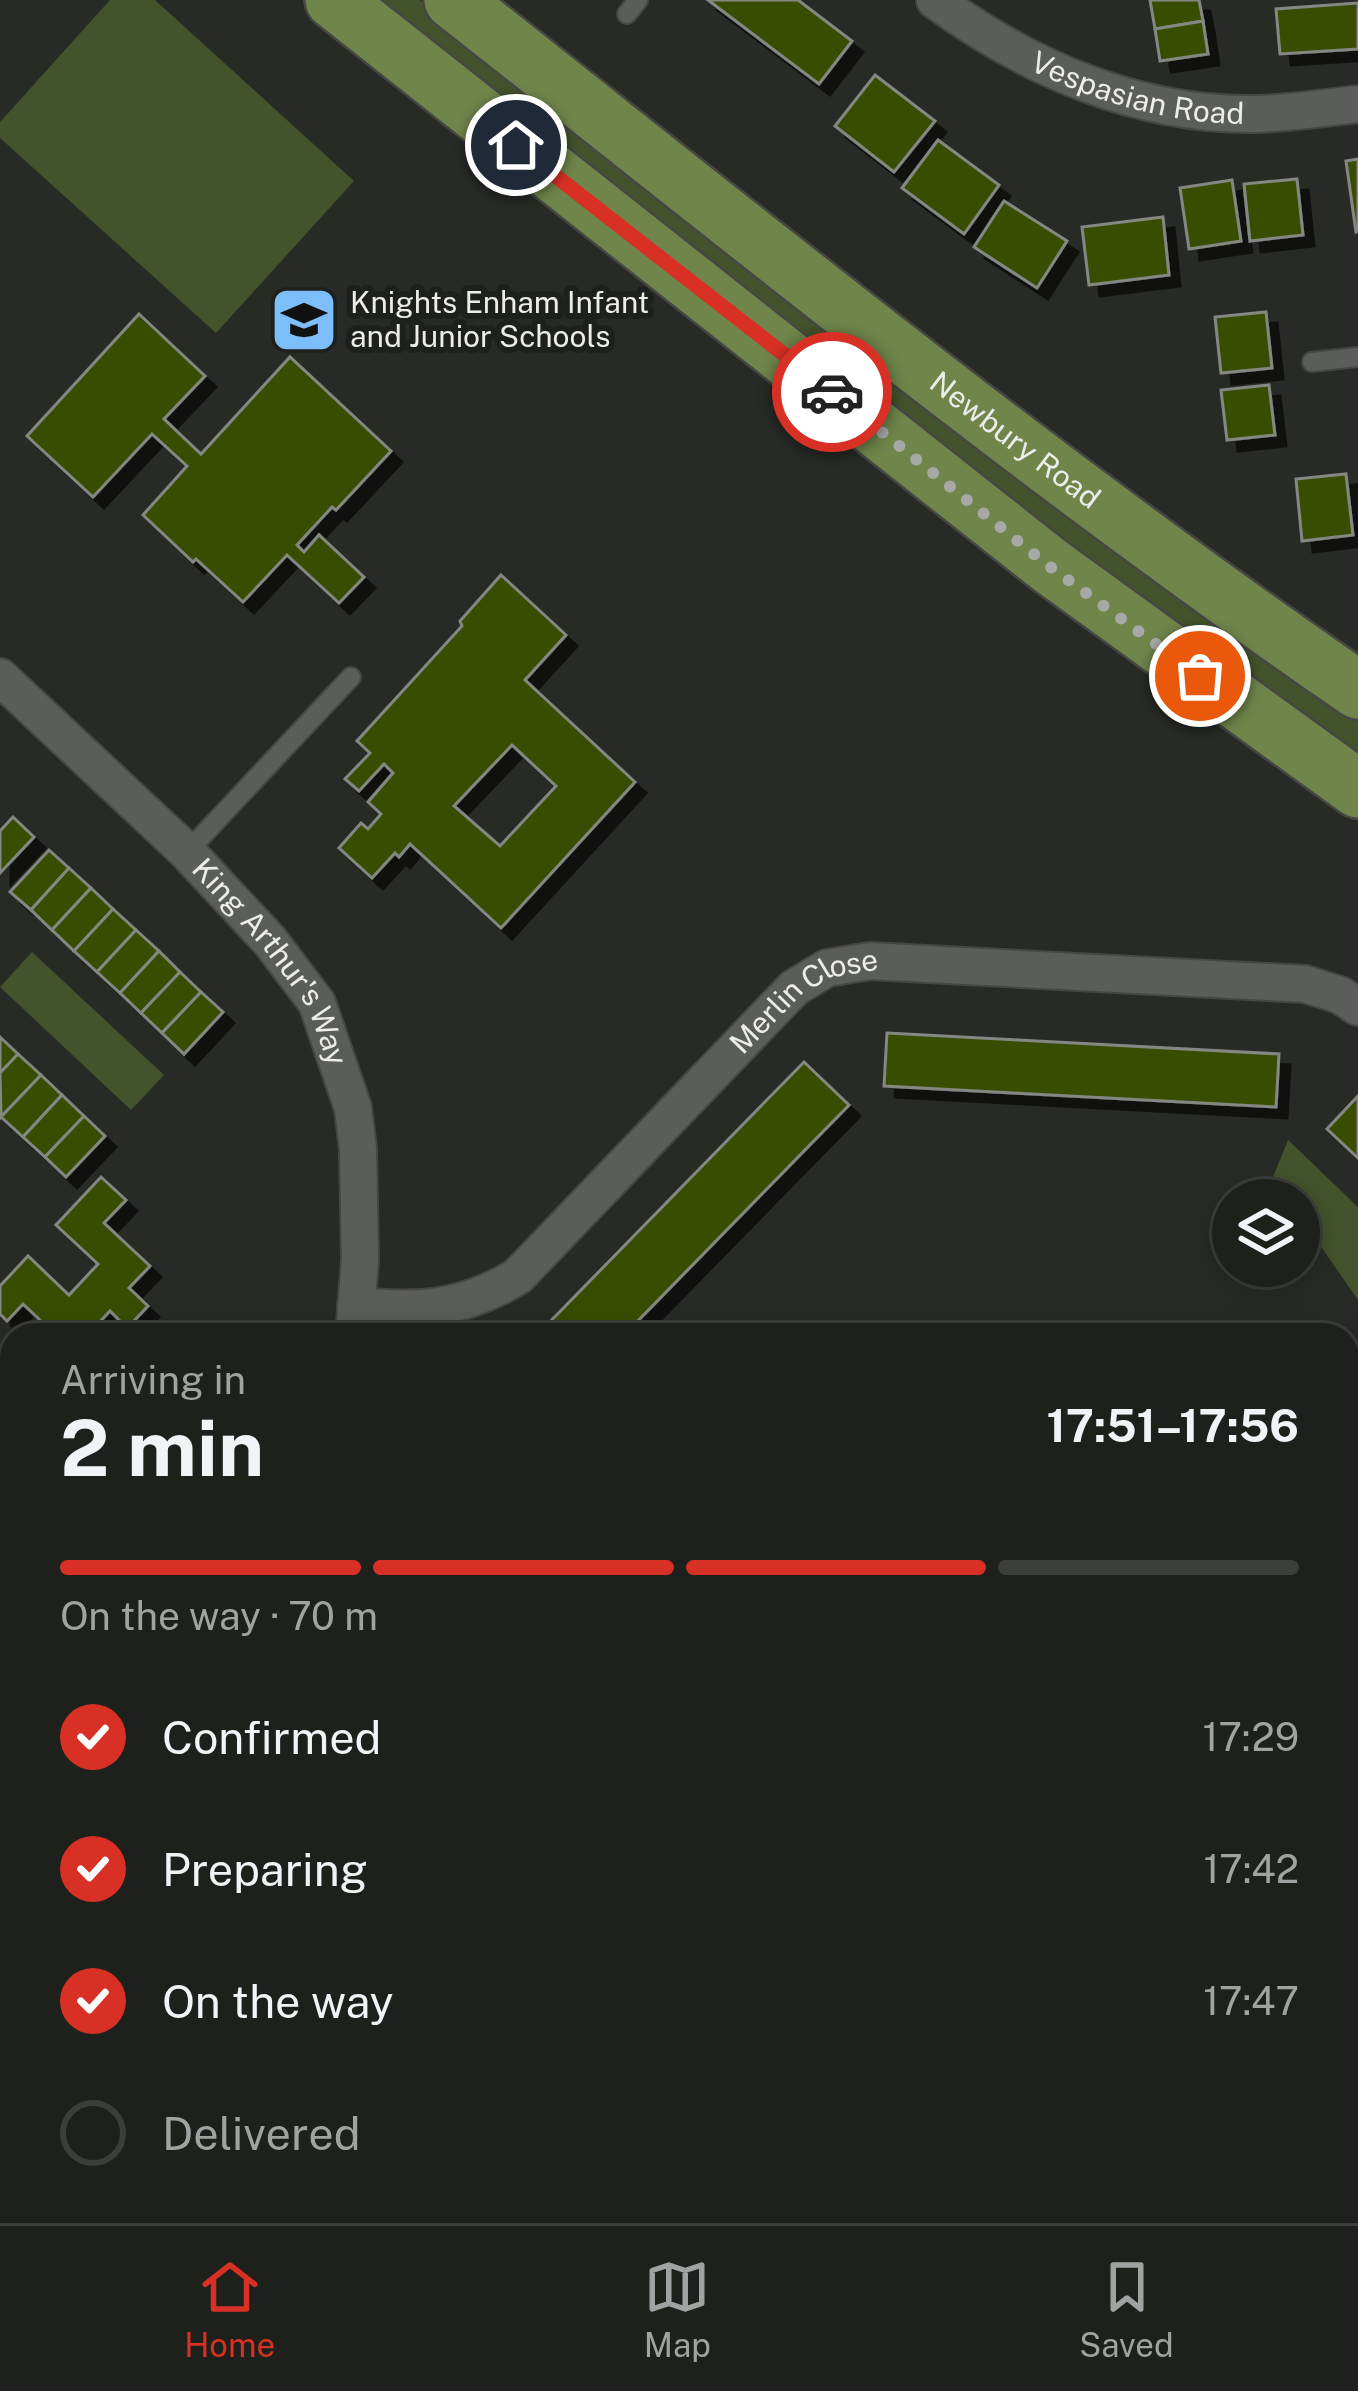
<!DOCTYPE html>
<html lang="en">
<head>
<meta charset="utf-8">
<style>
  body { margin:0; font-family:"Public Sans",sans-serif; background:#2b2d29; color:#f1f3f6; height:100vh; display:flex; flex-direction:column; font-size:45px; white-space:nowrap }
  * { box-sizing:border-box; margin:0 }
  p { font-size:39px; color:#a1a3a3 }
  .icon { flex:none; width:66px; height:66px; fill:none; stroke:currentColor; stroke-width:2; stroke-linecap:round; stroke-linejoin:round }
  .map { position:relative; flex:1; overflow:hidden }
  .panel { position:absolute; left:0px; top:1323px; width:1359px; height:900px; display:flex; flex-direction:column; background:#1e201c; border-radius:36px 36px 0 0; box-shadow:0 6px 30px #0003,0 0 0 3px #3c3e3b }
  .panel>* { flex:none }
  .tools { position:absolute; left:1212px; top:1179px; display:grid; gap:24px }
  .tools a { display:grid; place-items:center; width:108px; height:108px; border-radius:50%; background:#1e201c; box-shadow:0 6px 30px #0003,0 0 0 3px #3c3e3b; font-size:60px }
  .pin { position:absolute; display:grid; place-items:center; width:102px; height:102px; color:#fff; margin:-51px; border:6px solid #fff; border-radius:50%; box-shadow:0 3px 12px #0007 }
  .courier { position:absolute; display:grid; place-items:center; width:120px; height:120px; margin:-60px; border:9px solid #d93025; border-radius:50%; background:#fff; color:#222; box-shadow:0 3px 15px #0007 }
  .summary em { font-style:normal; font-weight:700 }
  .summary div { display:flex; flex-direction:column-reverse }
  .summary { display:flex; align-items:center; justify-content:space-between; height:204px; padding:0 60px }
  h1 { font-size:78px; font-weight:700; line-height:90px }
  .bar { display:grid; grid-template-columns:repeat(4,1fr); gap:18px 12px; align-content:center; height:144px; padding:0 60px }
  .bar i { height:15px; border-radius:9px; background:#3c3e3b }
  .bar .on { background:#d93025 }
  .bar p { grid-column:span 4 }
  ol { padding:0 60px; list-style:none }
  li { display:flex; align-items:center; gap:36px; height:132px }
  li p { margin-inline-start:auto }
  li .icon { padding:12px; border-radius:50%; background:#d93025; color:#fff; stroke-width:4 }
  li:last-child { color:#a1a3a3 }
  li i { width:66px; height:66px; border:6px solid #3c3e3b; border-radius:50% }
  .tabs { display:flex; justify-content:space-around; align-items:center; height:168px; border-top:3px solid #3c3e3b; background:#1e201c; font-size:33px; color:#a1a3a3 }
  .tabs a { display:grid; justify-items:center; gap:6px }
  .tabs .on { color:#d93025 }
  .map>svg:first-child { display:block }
</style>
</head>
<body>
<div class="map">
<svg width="1358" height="2223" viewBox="0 0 1358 2223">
  <defs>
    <filter id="shadow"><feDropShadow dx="11" dy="11" stdDeviation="0" flood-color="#0009"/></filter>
  </defs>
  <rect width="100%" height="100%" fill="#282a26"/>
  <g fill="#43532b">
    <path d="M 110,0 L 155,0 L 354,181 L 216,333 L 0,138 L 0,122 Z"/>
    <path d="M 374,0 L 420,0 L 712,234 L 1358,717 L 1358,765 L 1152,614 Z"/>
    <path d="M 32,952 L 164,1075 L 131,1110 L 0,987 Z"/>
    <path d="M 1288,1140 L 1358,1207 L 1358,1300 L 1299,1215 L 1299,1200 L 1289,1200 L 1273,1177 Z"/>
    <path d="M 1358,2137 L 1358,2223 L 1144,2223 L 1144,2211 L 1347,2211 L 1347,2138 Z"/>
    <path d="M 768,2211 L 898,2211 L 906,2223 L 781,2223 Z"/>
  </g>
  <g fill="#374d04" stroke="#858782" stroke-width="3" fill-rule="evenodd" filter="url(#shadow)">
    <path d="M 708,0 L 798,0 L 852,41 L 819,84 Z"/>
    <path d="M 1150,0 L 1199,0 L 1203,21 L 1155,29 Z"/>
    <path d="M 1358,3 L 1358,49 L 1280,54 L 1276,9 Z"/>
    <path d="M 1203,21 L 1208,54 L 1160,61 L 1155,29 Z"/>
    <path d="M 875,75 L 935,121 L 894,172 L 835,126 Z"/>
    <path d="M 938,140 L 999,185 L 964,234 L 902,188 Z"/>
    <path d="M 1358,159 L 1358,231 L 1356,232 L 1346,161 Z"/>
    <path d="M 1297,179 L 1303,235 L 1250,241 L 1244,184 Z"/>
    <path d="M 1232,180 L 1241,241 L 1189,249 L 1180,188 Z"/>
    <path d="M 1004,201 L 1067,241 L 1037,288 L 974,247 Z"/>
    <path d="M 1163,217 L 1169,275 L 1089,285 L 1082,227 Z"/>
    <path d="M 1266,312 L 1272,368 L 1221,373 L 1215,317 Z"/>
    <path d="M 139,314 L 205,376 L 164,419 L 201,454 L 290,357 L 391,451 L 336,510 L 332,507 L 297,545 L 304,552 L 319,535 L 364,577 L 339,603 L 287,555 L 243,602 L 196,559 L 193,562 L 143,515 L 187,466 L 152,434 L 93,497 L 27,436 Z"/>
    <path d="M 1269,385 L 1275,435 L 1227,440 L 1221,390 Z"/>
    <path d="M 1346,474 L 1353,535 L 1302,541 L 1296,479 Z"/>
    <path d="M 501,575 L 566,635 L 525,680 L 635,782 L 501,928 L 410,844 L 399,857 L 395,853 L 372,878 L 339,848 L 361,823 L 368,829 L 381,814 L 368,802 L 393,773 L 384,764 L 359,791 L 345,779 L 370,753 L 357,741 L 462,626 L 460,621 ZM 512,745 L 556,786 L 500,846 L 454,806 Z"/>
    <path d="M 13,817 L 34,837 L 0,873 L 0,831 Z"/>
    <path d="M 49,850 L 69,868 L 31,910 L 10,892 Z"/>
    <path d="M 69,868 L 91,888 L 52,930 L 31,910 Z"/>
    <path d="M 91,888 L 113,909 L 74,951 L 52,930 Z"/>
    <path d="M 113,909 L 136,930 L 97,972 L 74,951 Z"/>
    <path d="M 136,930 L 159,951 L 120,993 L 97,972 Z"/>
    <path d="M 159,951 L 180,972 L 141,1013 L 120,993 Z"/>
    <path d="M 180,972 L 201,992 L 162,1033 L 141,1013 Z"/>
    <path d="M 201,992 L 223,1012 L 184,1054 L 162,1033 Z"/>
    <path d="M 887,1033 L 1279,1054 L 1276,1107 L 884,1086 Z"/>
    <path d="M 0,1037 L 18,1054 L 0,1073 Z"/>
    <path d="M 18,1054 L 41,1075 L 1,1117 L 0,1073 Z"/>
    <path d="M 804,1062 L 849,1105 L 624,1335 L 537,1335 Z"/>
    <path d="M 41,1075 L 62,1095 L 23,1137 L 1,1117 Z"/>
    <path d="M 62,1095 L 84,1116 L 45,1157 L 23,1137 Z"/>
    <path d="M 1358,1096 L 1358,1158 L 1327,1129 Z"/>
    <path d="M 84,1116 L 105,1136 L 66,1177 L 45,1157 Z"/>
    <path d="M 101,1177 L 126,1200 L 104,1223 L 150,1266 L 129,1288 L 148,1306 L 127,1328 L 110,1311 L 93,1329 L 100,1335 L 56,1335 L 23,1304 L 7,1321 L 0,1314 L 0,1286 L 28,1256 L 69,1295 L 98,1264 L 56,1225 Z"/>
    <path d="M 1347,1420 L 1358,1430 L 1358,1457 L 1347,1469 Z"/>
    <path d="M 12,1448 L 12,1485 L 0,1474 L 0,1461 Z"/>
    <path d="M 12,1547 L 12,1591 L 0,1604 L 0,1559 Z"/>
    <path d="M 1347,1565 L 1358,1575 L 1358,1617 L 1347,1629 Z"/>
    <path d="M 12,1591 L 12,1622 L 0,1611 L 0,1604 Z"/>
    <path d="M 0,1780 L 12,1791 L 12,1804 L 0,1817 Z"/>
    <path d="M 12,1804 L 12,1847 L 3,1857 L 0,1817 Z"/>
    <path d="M 1347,1831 L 1358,1832 L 1358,1939 L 1347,1939 Z"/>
    <path d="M 11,1967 L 12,2023 L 0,2036 L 0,1979 Z"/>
    <path d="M 0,2041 L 12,2052 L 12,2059 L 0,2072 Z"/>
    <path d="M 317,2211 L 357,2211 L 346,2223 L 322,2223 L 314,2215 Z"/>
    <path d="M 357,2211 L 389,2211 L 393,2214 L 384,2223 L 346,2223 Z"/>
    <path d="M 687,2211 L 675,2223 L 655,2223 L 644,2212 Z"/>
  </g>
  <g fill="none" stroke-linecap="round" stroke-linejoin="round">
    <defs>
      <g id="lane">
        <path d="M 627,14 L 638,0"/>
        <path d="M 1312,362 L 1358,357"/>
        <path d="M 187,852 L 351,677"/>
        <path d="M 1347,2038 L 1358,2037"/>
      </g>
      <g id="street">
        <path id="s1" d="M 935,0 C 1028,68 1138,116 1256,114 C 1290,113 1324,108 1358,104"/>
        <path id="s2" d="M 0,677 L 187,852 L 270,941 L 317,1003 L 353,1108 L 358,1149 L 360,1260 L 354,1335"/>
        <path id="s3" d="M 356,1306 C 418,1312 463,1310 518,1276 L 794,988 L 827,968 L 870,961 L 1305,984 L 1340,995 L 1358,1007"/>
        <path d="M 1347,2117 L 1358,2116"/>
        <path d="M 0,2148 L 12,2159"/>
        <path d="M 68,2211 L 81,2223"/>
        <path d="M 481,2211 L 494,2223"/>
        <path d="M 1195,2211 L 1195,2223"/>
        <path d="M 126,2223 L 138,2211"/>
      </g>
      <g id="primary">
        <path d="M 334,0 L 1049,565 L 1358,789"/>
        <path id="s4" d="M 453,0 C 751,235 1045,475 1358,690"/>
      </g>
    </defs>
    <use href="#lane" stroke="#464744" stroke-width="22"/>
    <use href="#street" stroke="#464744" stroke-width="40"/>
    <use href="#primary" stroke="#464744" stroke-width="62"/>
    <use href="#lane" stroke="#5b5d58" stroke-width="18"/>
    <use href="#street" stroke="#5b5d58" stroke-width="36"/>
    <use href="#primary" stroke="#6f854a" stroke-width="57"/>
  </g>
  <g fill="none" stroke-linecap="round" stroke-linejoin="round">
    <path stroke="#a7a9a6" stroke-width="12" stroke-dasharray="0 21.6" d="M 832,392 L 1049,566 L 1200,676"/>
    <path stroke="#d93025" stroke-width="15" d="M 516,145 L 832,392"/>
  </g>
  <defs>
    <symbol id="school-square" viewBox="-11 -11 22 22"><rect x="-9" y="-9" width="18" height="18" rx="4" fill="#7cbef9" stroke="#1e201c"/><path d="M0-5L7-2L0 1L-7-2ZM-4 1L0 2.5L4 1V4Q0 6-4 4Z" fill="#111"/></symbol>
  </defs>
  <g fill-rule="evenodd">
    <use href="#school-square" x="266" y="282" width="76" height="76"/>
  </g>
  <g text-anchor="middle" stroke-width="12" stroke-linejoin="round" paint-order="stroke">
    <g font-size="30" fill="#ecedeb" stroke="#1e201c">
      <text dy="10" stroke="none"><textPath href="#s1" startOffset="225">Vespasian Road</textPath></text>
      <text dy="10" stroke="none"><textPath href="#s4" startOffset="714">Newbury Road</textPath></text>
      <text dy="10" stroke="none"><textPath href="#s2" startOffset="396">King Arthur's Way</textPath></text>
      <text dy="10" stroke="none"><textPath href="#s3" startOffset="570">Merlin Close</textPath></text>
    </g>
    <g font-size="30" fill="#ecedeb" stroke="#1e201c" text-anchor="start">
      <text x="350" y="313">Knights Enham Infant<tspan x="350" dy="34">and Junior Schools</tspan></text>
    </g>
  </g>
</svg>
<div class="tools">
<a><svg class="icon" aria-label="layers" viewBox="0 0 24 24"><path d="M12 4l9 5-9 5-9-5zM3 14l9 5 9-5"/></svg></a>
</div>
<div class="pin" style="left:1200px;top:676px;background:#ea580c"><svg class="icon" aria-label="bag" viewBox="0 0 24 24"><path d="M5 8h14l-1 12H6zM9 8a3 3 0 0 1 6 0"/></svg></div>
<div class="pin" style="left:516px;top:145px;background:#1f2937"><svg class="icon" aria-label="home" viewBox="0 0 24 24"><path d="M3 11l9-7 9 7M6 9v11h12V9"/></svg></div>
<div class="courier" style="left:832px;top:392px"><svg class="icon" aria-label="car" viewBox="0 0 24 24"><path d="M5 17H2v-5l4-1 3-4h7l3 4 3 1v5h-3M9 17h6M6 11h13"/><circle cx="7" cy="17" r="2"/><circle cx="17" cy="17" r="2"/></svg></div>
<section class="panel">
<div class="summary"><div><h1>2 min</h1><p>Arriving in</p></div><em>17:51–17:56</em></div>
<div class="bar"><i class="on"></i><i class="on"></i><i class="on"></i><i></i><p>On the way · 70 m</p></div>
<ol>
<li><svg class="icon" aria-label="check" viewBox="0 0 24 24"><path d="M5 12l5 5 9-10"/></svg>Confirmed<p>17:29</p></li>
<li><svg class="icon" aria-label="check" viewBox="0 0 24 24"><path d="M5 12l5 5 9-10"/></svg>Preparing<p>17:42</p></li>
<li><svg class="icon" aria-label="check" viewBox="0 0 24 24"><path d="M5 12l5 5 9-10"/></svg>On the way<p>17:47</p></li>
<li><i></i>Delivered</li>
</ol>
</section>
</div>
<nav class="tabs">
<a class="on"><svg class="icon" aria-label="home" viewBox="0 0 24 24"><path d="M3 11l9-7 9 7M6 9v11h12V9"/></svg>Home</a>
<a><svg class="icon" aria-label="map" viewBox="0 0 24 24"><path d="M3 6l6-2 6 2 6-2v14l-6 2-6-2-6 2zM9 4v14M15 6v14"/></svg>Map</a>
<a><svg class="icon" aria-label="saved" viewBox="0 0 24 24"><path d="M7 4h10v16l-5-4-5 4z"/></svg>Saved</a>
</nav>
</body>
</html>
